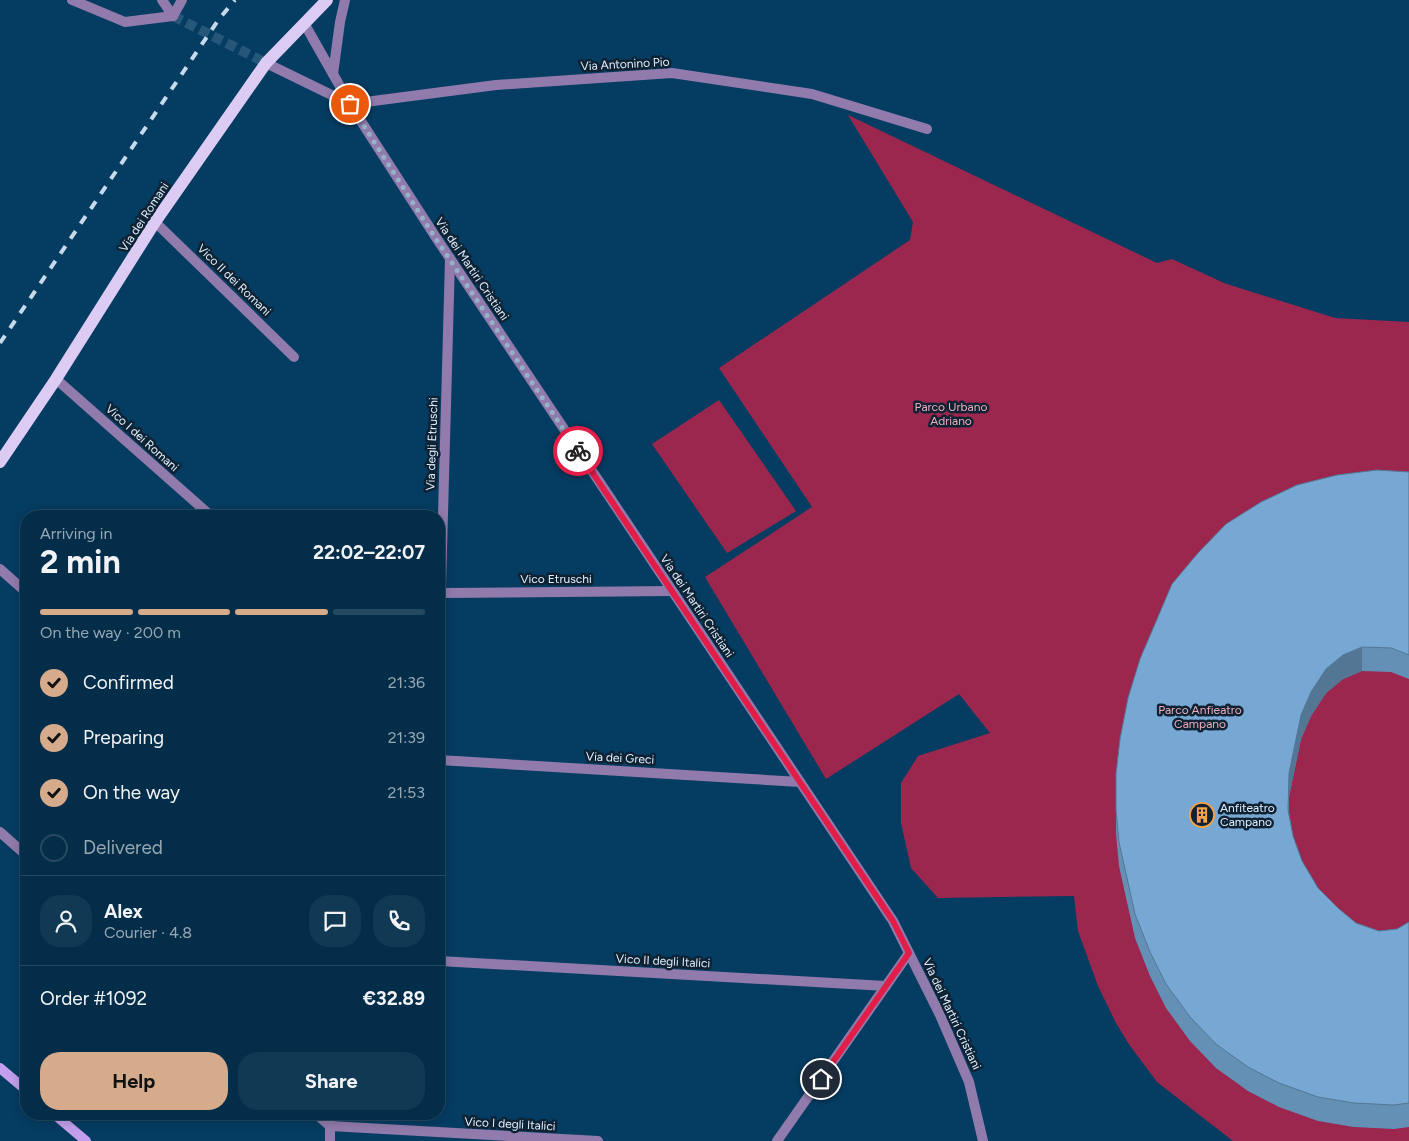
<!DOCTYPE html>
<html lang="en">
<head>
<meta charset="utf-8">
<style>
  body { margin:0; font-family:Figtree,sans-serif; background:#123953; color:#f1f3f6; height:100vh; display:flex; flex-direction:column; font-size:19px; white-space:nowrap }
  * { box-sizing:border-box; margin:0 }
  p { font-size:16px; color:#97a8b4 }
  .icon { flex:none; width:28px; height:28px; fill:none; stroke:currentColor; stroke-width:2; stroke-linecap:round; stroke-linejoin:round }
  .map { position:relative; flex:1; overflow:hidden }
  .panel { position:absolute; left:20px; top:510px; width:425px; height:610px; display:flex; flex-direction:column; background:#042d49; border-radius:20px; box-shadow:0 2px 12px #0003,0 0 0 1px #254961 }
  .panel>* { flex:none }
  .pin { position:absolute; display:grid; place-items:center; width:42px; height:42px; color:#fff; margin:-21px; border:2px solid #fff; border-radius:50%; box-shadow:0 1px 5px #0007 }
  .courier { position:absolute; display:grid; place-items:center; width:50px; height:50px; margin:-25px; border:4px solid #e11d48; border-radius:50%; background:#fff; color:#222; box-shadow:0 1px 6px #0007 }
  .summary em { font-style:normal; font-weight:700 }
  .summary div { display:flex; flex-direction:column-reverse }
  .summary { display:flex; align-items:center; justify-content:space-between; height:85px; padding:0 20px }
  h1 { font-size:32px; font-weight:700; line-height:38px }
  .bar { display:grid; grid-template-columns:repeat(4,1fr); gap:8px 5px; align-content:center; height:60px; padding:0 20px }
  .bar i { height:6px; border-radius:4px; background:#254961 }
  .bar .selected { background:#d6ab8b }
  .bar p { grid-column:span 4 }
  .line { display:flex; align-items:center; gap:12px; padding:0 20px; border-top:1px solid #254961 }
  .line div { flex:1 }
  .round { display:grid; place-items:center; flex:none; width:52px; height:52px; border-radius:20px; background:#123953 }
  ol { padding:0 20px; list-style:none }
  li { display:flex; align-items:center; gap:15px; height:55px }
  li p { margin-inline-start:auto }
  li .icon { padding:5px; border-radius:50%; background:#d6ab8b; color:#111; stroke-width:4 }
  li:last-child { color:#97a8b4 }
  li i { width:28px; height:28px; border:2px solid #254961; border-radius:50% }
  .button { display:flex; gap:10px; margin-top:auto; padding:10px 20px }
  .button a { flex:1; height:58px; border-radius:20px; background:#d6ab8b; color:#111; font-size:20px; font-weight:700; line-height:58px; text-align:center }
  .button a+a { background:#123953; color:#f1f3f6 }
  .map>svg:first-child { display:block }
</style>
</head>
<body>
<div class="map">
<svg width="1409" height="1141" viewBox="0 0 1409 1141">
  <rect width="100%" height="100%" fill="#053c61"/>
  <g fill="#9b274f">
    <path d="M 848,115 L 1157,263 L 1172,259 L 1224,283 L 1335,318 L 1409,322 L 1409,1141 L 1233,1141 L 1157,1082 L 1128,1043 L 1115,1021 L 1098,986 L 1078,931 L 1074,896 L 938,898 L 911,868 L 901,823 L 901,783 L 918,756 L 990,733 L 959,694 L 826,779 L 705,577 L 812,507 L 719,368 L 910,240 L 913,222 Z"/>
    <path d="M 719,400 L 796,511 L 727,553 L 652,444 Z"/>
  </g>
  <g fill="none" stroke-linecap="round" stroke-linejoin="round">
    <path stroke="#265779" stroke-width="10" stroke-dasharray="10 5" stroke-linecap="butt" d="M 173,16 L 266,63"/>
    <g stroke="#917bac" stroke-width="10">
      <path d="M 72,0 L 125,22 L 173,16"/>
      <path d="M 162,0 L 173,16"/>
      <path d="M 173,16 L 182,0"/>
      <path d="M 304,23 L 350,104 L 435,236 L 893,921 L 940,1015 L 969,1082 L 983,1141"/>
      <path d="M 266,63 L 350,104"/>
      <path d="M 333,74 L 340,22 L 345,0"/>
      <path d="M 350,104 L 496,85 L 672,73 L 812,94 L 927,129"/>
      <path d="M 155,222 L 294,357"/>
      <path d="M 56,379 L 211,516"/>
      <path d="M 0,569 L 26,592"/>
      <path d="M 441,593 L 672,591"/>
      <path d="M 439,660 L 450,259"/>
      <path d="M 439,760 L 800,782"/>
      <path d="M 0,832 L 26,855"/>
      <path d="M 439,961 L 886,986"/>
      <path d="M 316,1114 L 330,1126 L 598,1141"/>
      <path d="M 330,1141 L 330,1114"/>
      <path d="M 777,1141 L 909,953"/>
    </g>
    <g stroke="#c39fed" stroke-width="10">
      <path d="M 0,1068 L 26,1090"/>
      <path d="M 54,1114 L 86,1141"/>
    </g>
    <path stroke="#dccbf3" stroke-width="12" d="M 0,462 L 56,379 L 155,222 L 266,63 L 327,0"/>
    <path stroke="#c6daeb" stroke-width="4" stroke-dasharray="9 9" stroke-linecap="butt" d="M 0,343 L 219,19 L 235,0"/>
  </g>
  <path fill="#6590b5" d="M 1409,472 L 1409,679 L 1391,672 L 1362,671 L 1343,679 L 1326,693 L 1311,716 L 1301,739 L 1289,797 L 1289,812 L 1293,836 L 1302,861 L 1318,888 L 1339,909 L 1356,923 L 1379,931 L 1397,929 L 1409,922 L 1409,1127 L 1394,1129 L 1354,1127 L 1318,1121 L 1279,1107 L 1248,1091 L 1216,1068 L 1190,1041 L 1166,1008 L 1150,976 L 1135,938 L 1119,866 L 1116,833 L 1116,774 Z"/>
  <path fill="#537694" d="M 1362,647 L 1362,671 L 1343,679 L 1326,693 L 1311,716 L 1301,739 L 1289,797 L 1288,834 L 1289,773 L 1301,715 L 1311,692 L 1326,669 L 1343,655 Z"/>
  <path fill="#76a8d3" stroke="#537694" d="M 1377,470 L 1409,472 L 1409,655 L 1391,648 L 1362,647 L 1343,655 L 1326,669 L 1311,692 L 1301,715 L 1289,773 L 1288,810 L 1293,836 L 1302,861 L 1318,888 L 1339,909 L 1356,923 L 1379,931 L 1397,929 L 1409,922 L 1409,1103 L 1394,1105 L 1354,1103 L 1318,1097 L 1279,1083 L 1248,1067 L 1216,1044 L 1190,1017 L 1166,984 L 1150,952 L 1135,914 L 1119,842 L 1116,809 L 1116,774 L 1120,739 L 1128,698 L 1140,659 L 1172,584 L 1198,553 L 1226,524 L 1261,502 L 1297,485 L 1337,475 Z"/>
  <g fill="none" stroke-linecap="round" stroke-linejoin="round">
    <path stroke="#95b2c8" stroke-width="5" stroke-dasharray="0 9" d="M 350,104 L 434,236 L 578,451"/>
    <path stroke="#e11d48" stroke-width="6" d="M 578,451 L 893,921 L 909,953 L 821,1079"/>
  </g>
  <defs>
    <symbol id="building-ring" viewBox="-11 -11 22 22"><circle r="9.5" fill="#0e2233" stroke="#f6a247" stroke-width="1.5"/><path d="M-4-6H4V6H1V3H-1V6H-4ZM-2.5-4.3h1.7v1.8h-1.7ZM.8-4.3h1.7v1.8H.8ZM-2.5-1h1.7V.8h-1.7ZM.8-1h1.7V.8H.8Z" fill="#f6a247"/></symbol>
  </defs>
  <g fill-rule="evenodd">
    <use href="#building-ring" x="1188" y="801" width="28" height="28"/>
  </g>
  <g text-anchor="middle" stroke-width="5" stroke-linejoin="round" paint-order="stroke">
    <g font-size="12" fill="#e2f1ff" stroke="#0e2233">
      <text transform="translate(625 64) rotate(-3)" y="4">Via Antonino Pio</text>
      <text transform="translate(144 217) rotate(-57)" y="4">Via dei Romani</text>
      <text transform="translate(472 269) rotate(56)" y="4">Via dei Martiri Cristiani</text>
      <text transform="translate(234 280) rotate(44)" y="4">Vico II dei Romani</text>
      <text transform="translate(142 438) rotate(42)" y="4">Vico I dei Romani</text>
      <text transform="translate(432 444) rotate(-88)" y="4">Via degli Etruschi</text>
      <text x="556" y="583">Vico Etruschi</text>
      <text transform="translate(697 606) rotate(56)" y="4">Via dei Martiri Cristiani</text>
      <text transform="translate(620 758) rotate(3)" y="4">Via dei Greci</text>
      <text transform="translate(663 961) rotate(3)" y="4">Vico II degli Italici</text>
      <text transform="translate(952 1014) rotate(65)" y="4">Via dei Martiri Cristiani</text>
      <text transform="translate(510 1124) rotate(3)" y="4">Vico I degli Italici</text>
    </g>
    <g font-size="12" fill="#efadbb" stroke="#0e2233">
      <text x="951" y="411">Parco Urbano<tspan x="951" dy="14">Adriano</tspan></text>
      <text x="1200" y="714">Parco Anfieatro<tspan x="1200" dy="14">Campano</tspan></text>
    </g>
    <g font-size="12" fill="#e2f1ff" stroke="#0e2233" text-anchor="start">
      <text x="1220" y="812">Anfiteatro<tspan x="1220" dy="14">Campano</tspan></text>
    </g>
  </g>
</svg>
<div class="pin" style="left:350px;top:104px;background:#ea580c"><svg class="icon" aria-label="bag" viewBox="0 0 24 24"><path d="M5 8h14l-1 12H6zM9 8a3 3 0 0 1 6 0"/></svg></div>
<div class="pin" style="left:821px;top:1079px;background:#1f2937"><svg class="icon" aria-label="home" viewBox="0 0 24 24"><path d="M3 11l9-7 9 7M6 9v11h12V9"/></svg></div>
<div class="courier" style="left:578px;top:451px"><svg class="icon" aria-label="bike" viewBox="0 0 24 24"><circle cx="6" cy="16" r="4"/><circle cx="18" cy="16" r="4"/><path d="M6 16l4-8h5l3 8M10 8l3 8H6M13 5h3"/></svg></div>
<section class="panel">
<div class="summary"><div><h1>2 min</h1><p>Arriving in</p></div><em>22:02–22:07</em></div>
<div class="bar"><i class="selected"></i><i class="selected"></i><i class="selected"></i><i></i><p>On the way · 200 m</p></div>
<ol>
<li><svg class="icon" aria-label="check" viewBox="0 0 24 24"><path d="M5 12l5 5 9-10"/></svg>Confirmed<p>21:36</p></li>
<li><svg class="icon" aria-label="check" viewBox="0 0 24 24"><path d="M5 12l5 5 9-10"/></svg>Preparing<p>21:39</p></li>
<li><svg class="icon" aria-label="check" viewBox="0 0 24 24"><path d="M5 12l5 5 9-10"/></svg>On the way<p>21:53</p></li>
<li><i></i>Delivered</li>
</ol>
<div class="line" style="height:90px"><a class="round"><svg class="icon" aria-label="person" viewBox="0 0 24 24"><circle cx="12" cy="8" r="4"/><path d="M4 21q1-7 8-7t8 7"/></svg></a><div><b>Alex</b><p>Courier · 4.8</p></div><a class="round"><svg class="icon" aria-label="chat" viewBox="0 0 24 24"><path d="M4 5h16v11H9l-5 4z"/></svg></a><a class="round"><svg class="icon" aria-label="phone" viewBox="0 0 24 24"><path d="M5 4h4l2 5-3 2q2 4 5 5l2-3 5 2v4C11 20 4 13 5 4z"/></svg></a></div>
<div class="line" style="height:65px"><div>Order #1092</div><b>€32.89</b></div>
<div class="button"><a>Help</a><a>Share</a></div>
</section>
</div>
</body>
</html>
